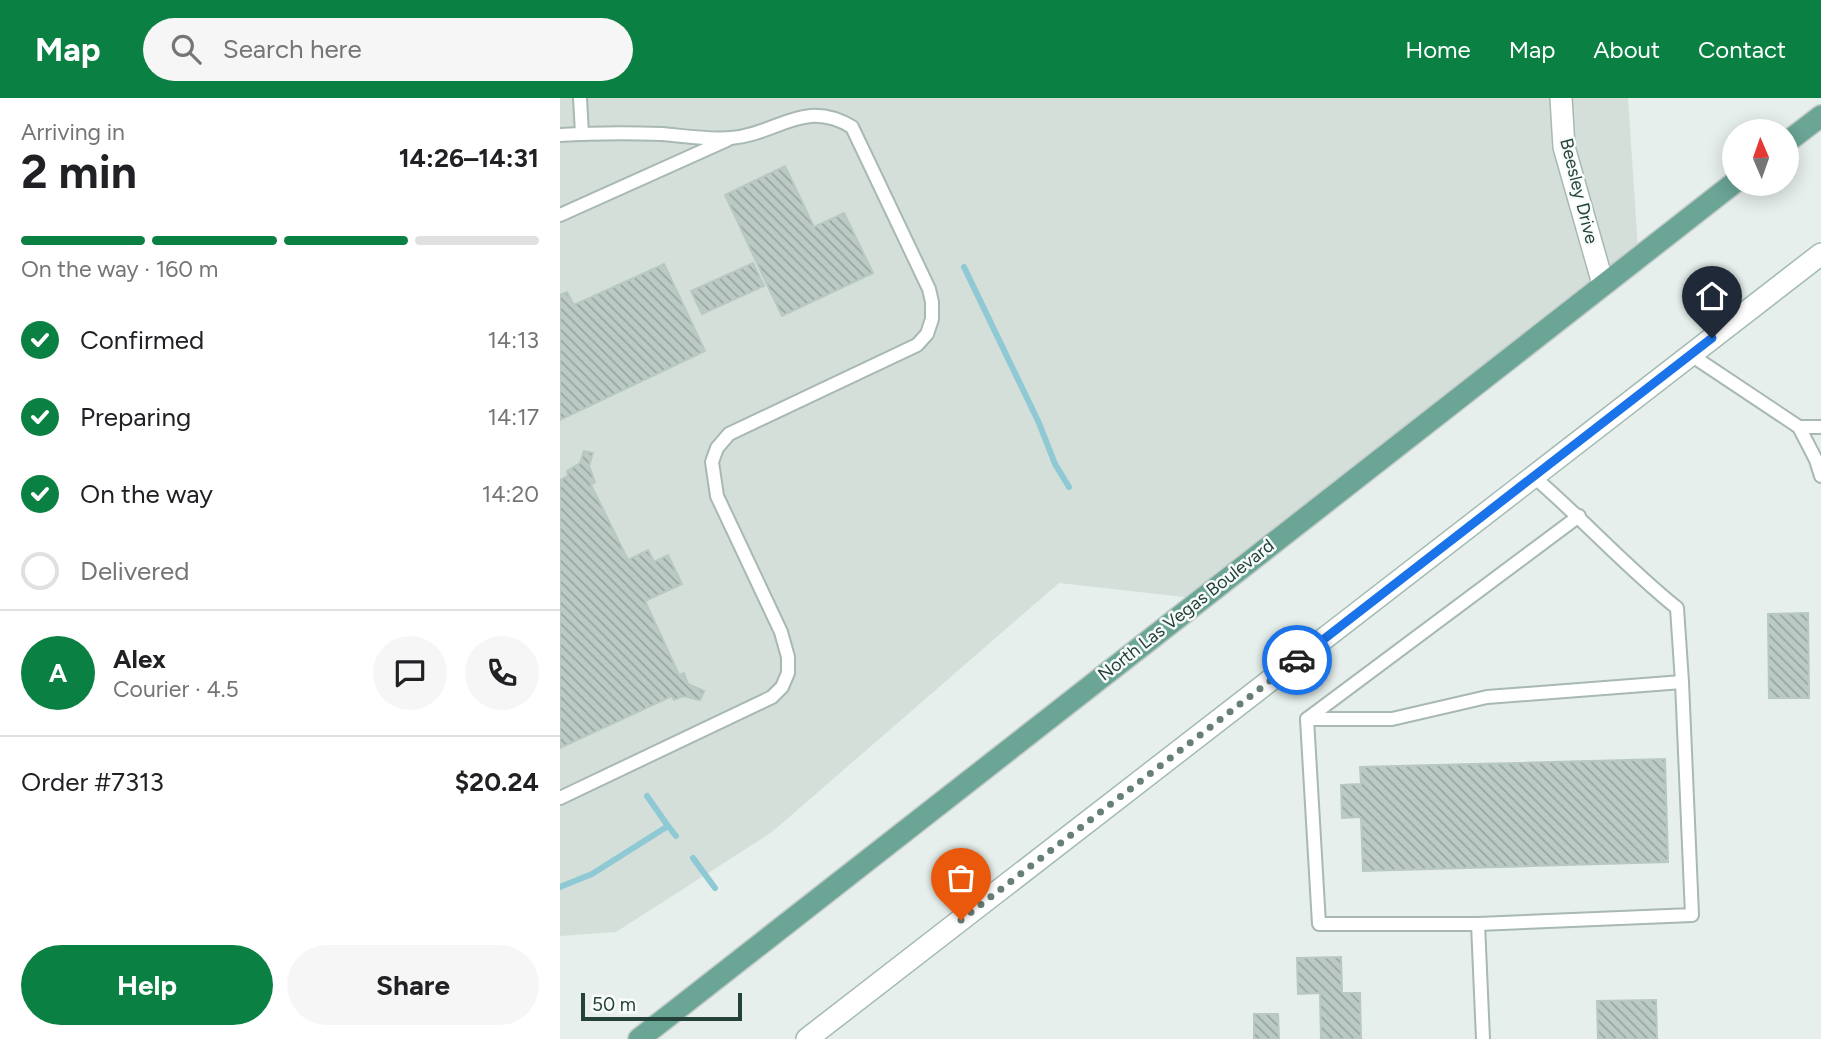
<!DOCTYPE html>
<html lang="en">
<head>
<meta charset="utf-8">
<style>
  body { margin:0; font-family:Figtree,sans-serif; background:#f6f6f6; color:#202124; height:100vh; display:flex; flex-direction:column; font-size:26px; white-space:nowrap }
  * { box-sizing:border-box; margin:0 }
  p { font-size:23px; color:#757577 }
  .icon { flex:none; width:38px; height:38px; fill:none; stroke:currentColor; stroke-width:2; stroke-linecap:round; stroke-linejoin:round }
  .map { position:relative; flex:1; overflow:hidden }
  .details { display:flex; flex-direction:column; background:#fff; width:560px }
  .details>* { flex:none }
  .needle { width:46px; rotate:358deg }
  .buttons { position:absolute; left:1162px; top:21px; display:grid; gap:14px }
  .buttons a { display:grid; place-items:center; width:77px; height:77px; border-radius:50%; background:#fff; box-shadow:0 4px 18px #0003; font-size:35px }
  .scale { position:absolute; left:21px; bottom:18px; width:161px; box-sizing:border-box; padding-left:7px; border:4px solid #24423a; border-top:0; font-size:19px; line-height:24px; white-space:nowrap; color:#24423a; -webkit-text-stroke:5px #f7fbf9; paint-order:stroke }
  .pin { position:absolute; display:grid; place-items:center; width:60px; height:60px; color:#fff; margin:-72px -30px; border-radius:50% 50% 50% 0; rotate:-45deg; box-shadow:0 0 7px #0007 }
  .pin .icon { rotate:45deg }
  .courier { position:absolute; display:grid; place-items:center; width:70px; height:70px; margin:-35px; border:5px solid #1a73e8; border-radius:50%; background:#fff; color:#222; box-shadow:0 2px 9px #0007 }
  .overview em { font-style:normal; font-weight:700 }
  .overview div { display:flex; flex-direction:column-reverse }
  .overview { display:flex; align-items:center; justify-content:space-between; height:119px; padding:0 21px }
  h1 { font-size:46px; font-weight:700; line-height:52px }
  .bar { display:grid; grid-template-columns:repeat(4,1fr); gap:10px 7px; align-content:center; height:84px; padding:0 21px }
  .bar i { height:9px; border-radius:5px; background:#e0e0e0 }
  .bar .current { background:#0b8043 }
  .bar p { grid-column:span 4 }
  .line { display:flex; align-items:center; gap:18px; padding:0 21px; border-top:2px solid #e0e0e0 }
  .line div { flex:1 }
  .round { display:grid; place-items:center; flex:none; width:74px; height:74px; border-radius:37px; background:#f6f6f6 }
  ol { padding:0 21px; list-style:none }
  li { display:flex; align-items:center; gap:21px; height:77px }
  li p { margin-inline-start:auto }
  li .icon { padding:7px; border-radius:50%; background:#0b8043; color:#fff; stroke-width:4 }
  li:last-child { color:#757577 }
  li i { width:38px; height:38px; border:4px solid #e0e0e0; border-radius:50% }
  .primary-button { display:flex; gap:14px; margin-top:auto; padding:14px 21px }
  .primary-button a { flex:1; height:80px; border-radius:42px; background:#0b8043; color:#fff; font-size:28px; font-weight:700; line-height:80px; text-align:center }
  .primary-button a+a { background:#f6f6f6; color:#202124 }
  header { display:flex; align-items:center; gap:42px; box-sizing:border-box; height:98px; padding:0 35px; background:#0b8043; color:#fff }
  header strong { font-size:33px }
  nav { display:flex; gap:38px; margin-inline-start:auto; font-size:24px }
  .search { width:490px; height:63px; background:#f6f6f6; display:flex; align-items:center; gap:18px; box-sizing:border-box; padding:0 24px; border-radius:38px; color:#757577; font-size:26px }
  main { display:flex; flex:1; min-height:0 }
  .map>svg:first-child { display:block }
</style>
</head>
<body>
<header>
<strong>Map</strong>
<div class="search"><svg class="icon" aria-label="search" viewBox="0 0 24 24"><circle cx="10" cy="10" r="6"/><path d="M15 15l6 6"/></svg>Search here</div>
<nav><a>Home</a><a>Map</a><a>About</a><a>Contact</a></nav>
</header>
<main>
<section class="details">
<div class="overview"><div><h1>2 min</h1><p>Arriving in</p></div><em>14:26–14:31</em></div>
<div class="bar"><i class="current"></i><i class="current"></i><i class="current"></i><i></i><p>On the way · 160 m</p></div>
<ol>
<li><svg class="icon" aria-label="check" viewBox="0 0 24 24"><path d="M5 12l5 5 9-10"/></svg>Confirmed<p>14:13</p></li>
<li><svg class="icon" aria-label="check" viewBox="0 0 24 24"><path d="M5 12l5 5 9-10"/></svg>Preparing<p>14:17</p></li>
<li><svg class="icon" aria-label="check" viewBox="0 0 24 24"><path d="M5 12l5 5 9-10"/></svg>On the way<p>14:20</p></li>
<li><i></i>Delivered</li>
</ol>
<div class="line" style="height:126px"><b class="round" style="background:#0b8043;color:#fff">A</b><div><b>Alex</b><p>Courier · 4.5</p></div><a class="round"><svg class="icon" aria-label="chat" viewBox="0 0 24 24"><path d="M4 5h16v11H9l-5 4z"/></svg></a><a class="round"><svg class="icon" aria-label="phone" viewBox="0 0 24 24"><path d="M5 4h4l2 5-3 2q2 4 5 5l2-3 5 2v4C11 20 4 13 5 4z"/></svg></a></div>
<div class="line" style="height:91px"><div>Order #7313</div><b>$20.24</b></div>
<div class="primary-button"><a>Help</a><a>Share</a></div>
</section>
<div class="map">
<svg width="1261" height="941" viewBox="0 0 1261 941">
  <defs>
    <pattern id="building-back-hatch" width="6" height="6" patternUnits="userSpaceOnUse" patternTransform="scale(1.75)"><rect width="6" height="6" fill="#bbcac4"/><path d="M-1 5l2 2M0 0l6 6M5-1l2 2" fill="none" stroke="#98a6a0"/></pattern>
  </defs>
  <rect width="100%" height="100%" fill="#e6efeb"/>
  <path fill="#d4dfda" d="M 0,0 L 1068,0 L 1079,166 L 633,500 L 499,485 L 212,734 L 56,834 L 0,838 Z"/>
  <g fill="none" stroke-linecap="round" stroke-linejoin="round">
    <g stroke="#8ec9d4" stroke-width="6">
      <path d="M 404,169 L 479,325 L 495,366 L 509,389"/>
      <path d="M 87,698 L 108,728"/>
      <path d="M 133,760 L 155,790"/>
      <path d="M 0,789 L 32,776 L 108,728 L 116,738"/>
    </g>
  </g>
  <g fill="url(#building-back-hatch)" stroke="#b8c9c2" stroke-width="2">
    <path d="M 225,68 L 254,129 L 284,115 L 313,175 L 222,218 L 165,97 Z"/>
    <path d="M 193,165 L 204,188 L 142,216 L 131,193 Z"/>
    <path d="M 104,166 L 145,253 L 0,322 L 0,197 L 7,194 L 14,207 Z"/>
    <path d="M 24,353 L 33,355 L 29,368 L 35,384 L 31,387 L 68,462 L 88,452 L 94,464 L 108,457 L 122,486 L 85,503 L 119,577 L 124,575 L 128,586 L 144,593 L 140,602 L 123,598 L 114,602 L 112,598 L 0,650 L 0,382 L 8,378 L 7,373 L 20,365 Z"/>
    <path d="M 1248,515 L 1249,600 L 1209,600 L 1208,516 Z"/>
    <path d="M 1105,661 L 1108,764 L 803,773 L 801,719 L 782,720 L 781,687 L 801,686 L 800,669 Z"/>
    <path d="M 781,859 L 782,895 L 800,895 L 801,941 L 761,941 L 760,895 L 738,896 L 737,860 Z"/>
    <path d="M 1096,902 L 1097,941 L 1038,941 L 1037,903 Z"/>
    <path d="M 694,916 L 718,916 L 719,941 L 694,941 Z"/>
  </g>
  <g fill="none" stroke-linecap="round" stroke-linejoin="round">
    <defs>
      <g id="lane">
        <path d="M 20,0 L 22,36"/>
        <path d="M 0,37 C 34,35 68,35 102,36 C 124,38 149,42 171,40 C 218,36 244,0 292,29 L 369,191 L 372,204 L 372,221 L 367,236 L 357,247 L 169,336 L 157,350 L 152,364 L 157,398 L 221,534 L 228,559 L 228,575 L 222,589 L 212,599 L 0,700"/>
        <path d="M 0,117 L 167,42"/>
        <path d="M 1131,257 L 1239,329 L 1256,362 L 1261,378"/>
        <path d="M 1239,329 L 1261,329"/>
        <path d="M 974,379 C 1023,421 1067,470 1117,510 L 1122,584"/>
        <path d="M 1122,584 L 1132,817 L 918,826 L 759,826 L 747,621 L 832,621 L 927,599 Z"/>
        <path d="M 747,621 L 1019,418"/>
        <path d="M 918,826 L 923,941"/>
      </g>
      <path id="street" d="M 1001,0 L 1004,49 L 1043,186"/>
      <path id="secondary" d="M 247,941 L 1261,156"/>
      <g id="primary">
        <path d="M 1227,44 L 1261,18"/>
        <path d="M 79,941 L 1174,85"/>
      </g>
    </defs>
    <use href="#lane" stroke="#a8b8b2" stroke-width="16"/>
    <use href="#street" stroke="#a8b8b2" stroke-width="24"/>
    <use href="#secondary" stroke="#a4bbb3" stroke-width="24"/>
    <use href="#primary" stroke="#c2cac8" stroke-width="24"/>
    <use href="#lane" stroke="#fff" stroke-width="12"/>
    <use href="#street" stroke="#fff" stroke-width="21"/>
    <use href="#secondary" stroke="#fff" stroke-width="21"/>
    <use href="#primary" stroke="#6aa596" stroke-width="21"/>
  </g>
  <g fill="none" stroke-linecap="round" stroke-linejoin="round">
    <path stroke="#687f78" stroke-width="7" stroke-dasharray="0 12.6" d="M 401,822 L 737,562"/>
    <path stroke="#1a73e8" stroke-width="9" d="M 737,562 L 1152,240"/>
  </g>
  <g text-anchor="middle" stroke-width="5" stroke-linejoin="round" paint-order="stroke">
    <g font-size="18" fill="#24423a" stroke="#f7fbf9">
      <text transform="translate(1019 93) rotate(76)" y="6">Beesley Drive</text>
      <text transform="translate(626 512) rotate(-38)" y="6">North Las Vegas Boulevard</text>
    </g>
  </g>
</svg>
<div class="buttons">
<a><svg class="needle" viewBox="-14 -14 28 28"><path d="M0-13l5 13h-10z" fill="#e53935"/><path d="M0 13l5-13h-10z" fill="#757577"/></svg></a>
</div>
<div class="scale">50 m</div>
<div class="pin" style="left:401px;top:822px;background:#ea580c"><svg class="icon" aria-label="bag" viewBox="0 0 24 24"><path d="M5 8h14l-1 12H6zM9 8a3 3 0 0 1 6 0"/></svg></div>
<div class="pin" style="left:1152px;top:240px;background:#1f2937"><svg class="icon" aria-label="home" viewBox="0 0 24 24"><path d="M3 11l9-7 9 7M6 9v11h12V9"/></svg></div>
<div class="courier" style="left:737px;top:562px"><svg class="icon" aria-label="car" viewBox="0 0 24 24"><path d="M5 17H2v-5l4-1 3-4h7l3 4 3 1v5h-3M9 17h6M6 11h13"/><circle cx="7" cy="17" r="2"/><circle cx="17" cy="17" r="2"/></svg></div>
</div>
</main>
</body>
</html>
